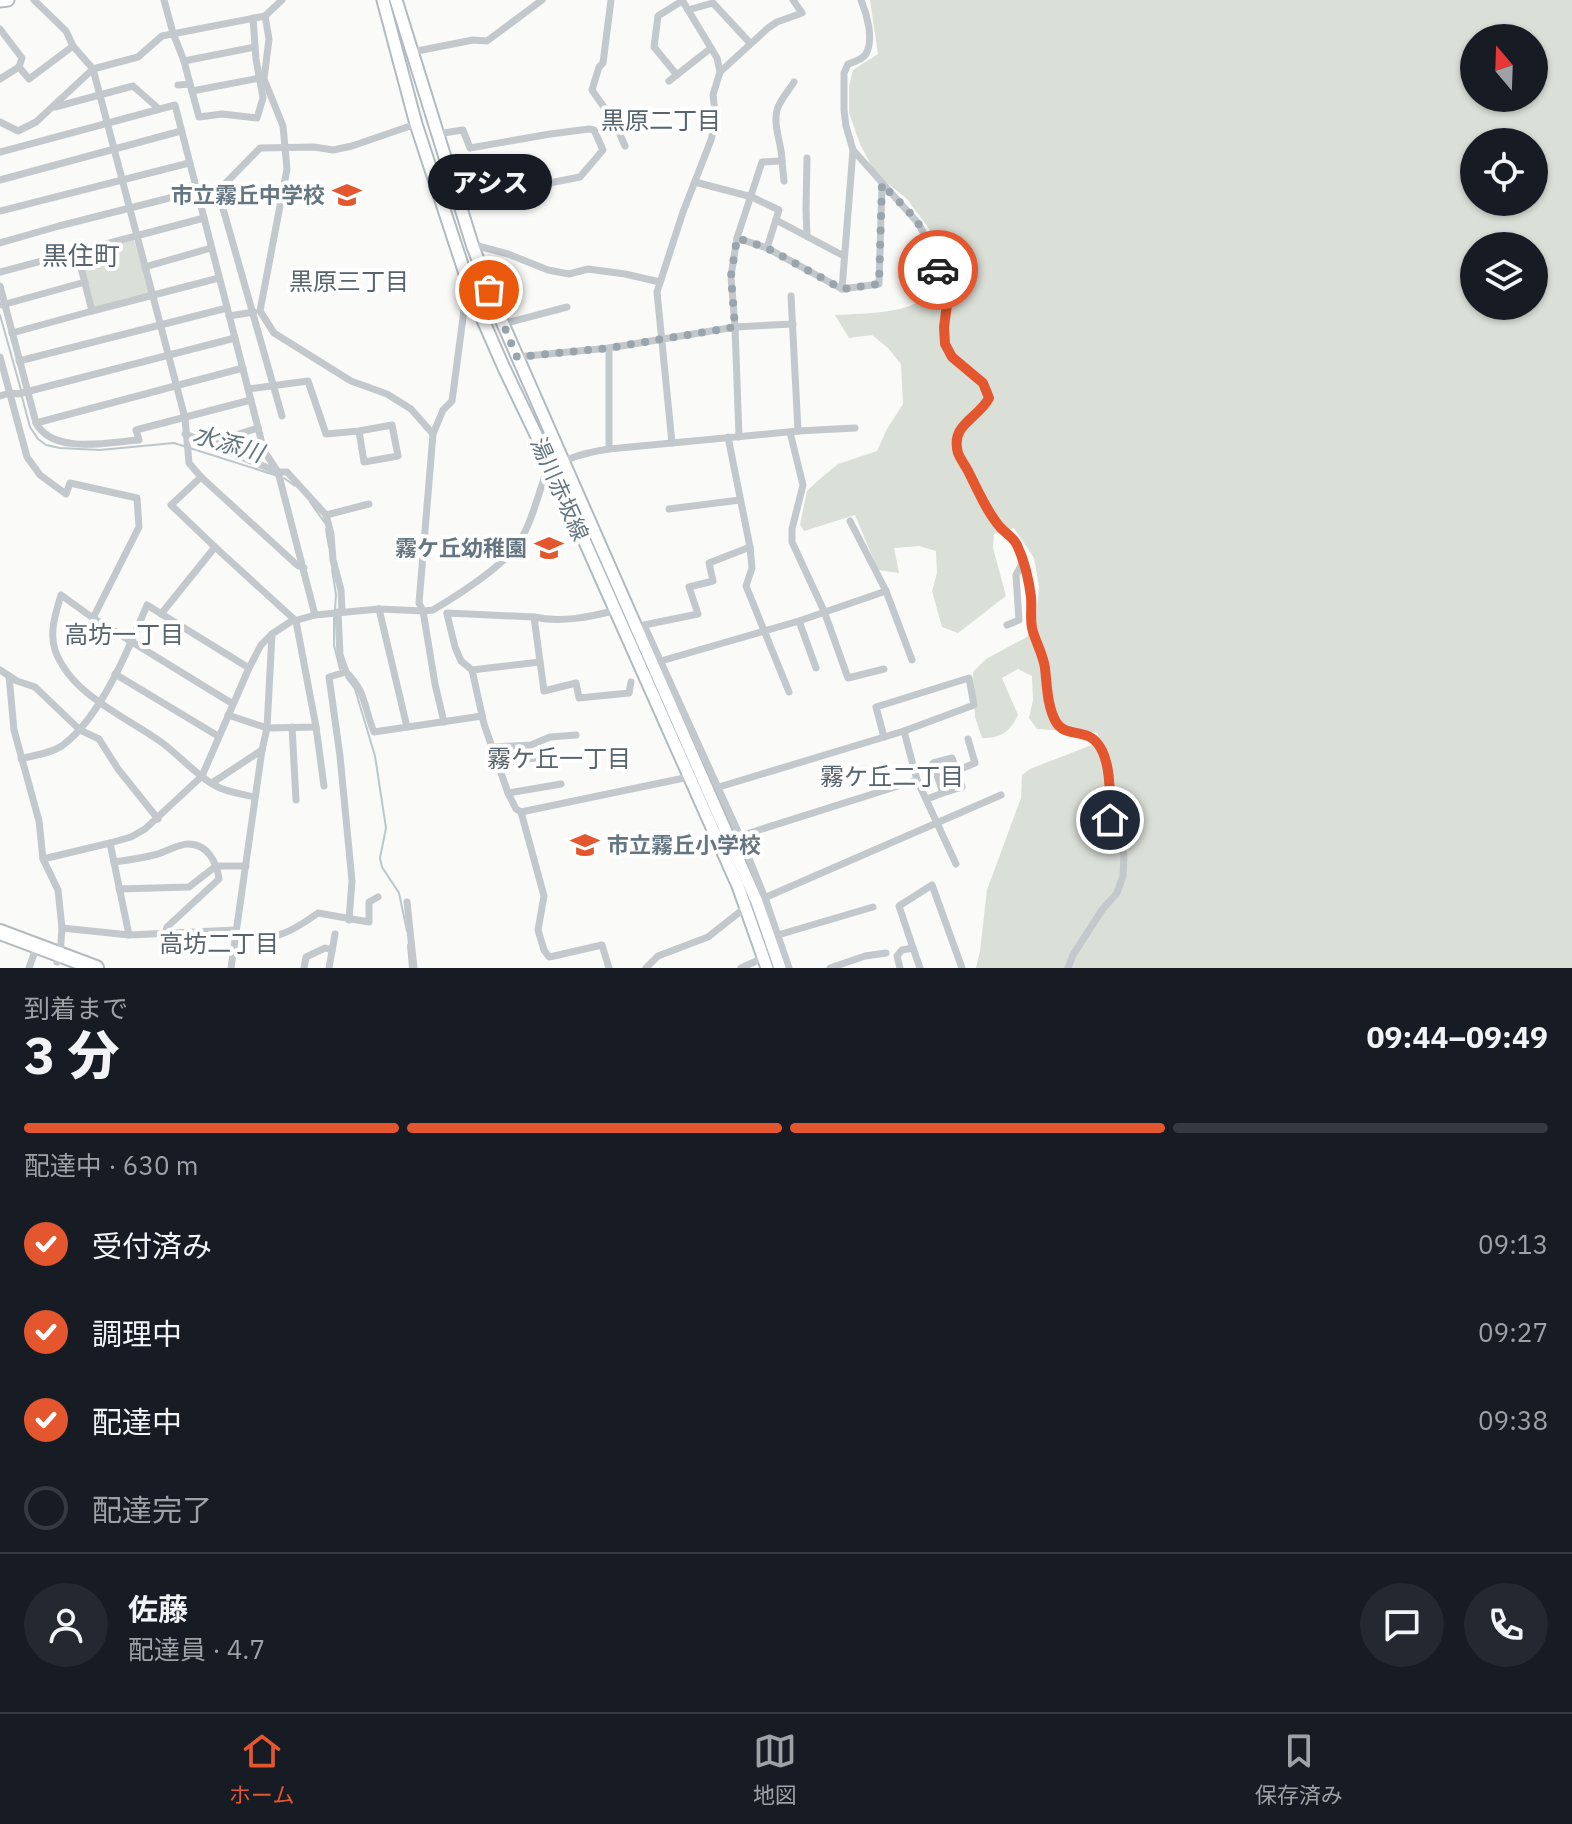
<!DOCTYPE html>
<html lang="ja">
<head>
<meta charset="utf-8">
<style>
  body { margin:0; font-family:"IBM Plex Sans","Noto Sans JP",sans-serif; background:#242831; color:#f1f3f6; height:100vh; display:flex; flex-direction:column; font-size:30px; white-space:nowrap }
  * { box-sizing:border-box; margin:0 }
  p { font-size:26px; color:#9ea1a6 }
  .icon { flex:none; width:44px; height:44px; fill:none; stroke:currentColor; stroke-width:2; stroke-linecap:round; stroke-linejoin:round }
  .map { position:relative; height:968px; overflow:hidden }
  .side { display:flex; flex-direction:column; background:#171b24; flex:1 }
  .side>* { flex:none }
  .needle { width:52px; rotate:341deg }
  .buttons { position:absolute; left:1460px; top:24px; display:grid; gap:16px }
  .buttons a { display:grid; place-items:center; width:88px; height:88px; border-radius:50%; background:#171b24; box-shadow:0 2px 6px #0004; font-size:40px }
  .pin { position:absolute; display:grid; place-items:center; width:68px; height:68px; color:#fff; margin:-34px; border:4px solid #fff; border-radius:50%; box-shadow:0 2px 8px #0007 }
  .courier { position:absolute; display:grid; place-items:center; width:80px; height:80px; margin:-40px; border:6px solid #e4572e; border-radius:50%; background:#fff; color:#222; box-shadow:0 2px 10px #0007 }
  .bubble { position:absolute; height:56px; border-radius:28px; background:#171b24; box-shadow:0 2px 6px #0004; font-size:26px; font-weight:800; line-height:56px; text-align:center }
  .overview em { font-style:normal; font-weight:800 }
  .overview div { display:flex; flex-direction:column-reverse }
  .overview { display:flex; align-items:center; justify-content:space-between; height:136px; padding:0 24px }
  h1 { font-size:52px; font-weight:800; line-height:60px }
  .bar { display:grid; grid-template-columns:repeat(4,1fr); gap:12px 8px; align-content:center; height:96px; padding:0 24px }
  .bar i { height:10px; border-radius:6px; background:#363941 }
  .bar .current { background:#e4572e }
  .bar p { grid-column:span 4 }
  .line { display:flex; align-items:center; gap:20px; padding:0 24px; border-top:2px solid #363941 }
  .line div { flex:1 }
  .round { display:grid; place-items:center; flex:none; width:84px; height:84px; border-radius:42px; background:#242831 }
  ol { padding:0 24px; list-style:none }
  li { display:flex; align-items:center; gap:24px; height:88px }
  li p { margin-inline-start:auto }
  li .icon { padding:8px; border-radius:50%; background:#e4572e; color:#fff; stroke-width:4 }
  li:last-child { color:#9ea1a6 }
  li i { width:44px; height:44px; border:4px solid #363941; border-radius:50% }
  .tab-bar { display:flex; justify-content:space-around; align-items:center; height:112px; border-top:2px solid #363941; background:#171b24; font-size:22px; color:#9ea1a6 }
  .tab-bar a { display:grid; justify-items:center; gap:4px }
  .tab-bar .current { color:#e4572e }
  .map>svg:first-child { display:block }
</style>
</head>
<body>
<div class="map">
<svg width="1572" height="968" viewBox="0 0 1572 968">
  <rect width="100%" height="100%" fill="#fafaf8"/>
  <g fill="#dadfd7" fill-rule="evenodd">
    <path d="M 870,0 L 1572,0 L 1572,968 L 976,968 L 980,951 L 987,890 L 1021,798 L 1022,775 L 1030,769 L 1097,743 L 1098,733 L 1037,729 L 1029,718 L 1033,700 L 1032,676 L 1018,669 L 1002,678 L 1018,715 C 1009,733 1001,738 982,738 L 975,717 L 973,672 L 986,659 L 1027,637 L 1036,616 L 1039,587 L 1034,558 L 1014,528 L 994,534 L 993,548 L 1006,596 L 958,633 L 942,627 L 932,591 L 937,573 L 936,551 L 919,546 L 894,548 L 899,573 L 878,570 L 855,515 L 804,531 L 800,525 L 807,491 L 821,478 L 838,464 L 877,451 L 887,429 L 903,404 L 901,364 L 888,348 L 872,335 L 849,338 L 835,315 C 867,313 913,315 936,289 C 941,283 944,273 947,266 L 939,253 L 933,234 L 907,199 L 875,173 L 860,144 L 849,113 L 849,86 L 853,70 L 878,54 ZM 1474,38 L 1534,38 L 1534,98 L 1474,98 ZM 1474,142 L 1534,142 L 1534,202 L 1474,202 ZM 1474,246 L 1534,246 L 1534,306 L 1474,306 Z"/>
    <path d="M 134,240 L 150,294 L 94,308 L 80,255 Z"/>
  </g>
  <g fill="none" stroke-linecap="round" stroke-linejoin="round">
    <g stroke="#bbc7cb" stroke-width="2">
      <path d="M 0,315 L 21,390"/>
      <path d="M 22,397 L 30,427 L 38,439 L 46,445 L 60,448 L 100,450 L 174,443 L 278,476"/>
      <path d="M 284,478 L 295,486"/>
      <path d="M 310,502 L 325,523"/>
      <path d="M 326,529 L 329,547"/>
      <path d="M 332,569 L 336,595 L 335,610"/>
      <path d="M 334,617 L 334,645 L 340,669"/>
      <path d="M 346,677 L 355,689 L 375,756 L 386,828 L 380,858 L 382,867 L 399,893 L 407,931"/>
      <path d="M 408,945 L 410,968"/>
    </g>
    <defs>
      <g id="secondary">
        <path d="M 383,0 L 416,124 L 472,295 L 504,368 L 552,468 L 738,886 L 767,968"/>
        <path d="M 396,0 L 473,247 L 503,324 L 757,902 L 780,968"/>
        <path d="M 0,1 L 8,0"/>
      </g>
      <path id="highway" d="M 0,932 L 96,968"/>
    </defs>
    <use href="#secondary" stroke="#b3babf" stroke-width="15"/>
    <use href="#highway" stroke="#b4b9bd" stroke-width="18"/>
    <g stroke="#c3c8cc" stroke-width="7">
      <path d="M 34,0 L 66,31 L 73,46 L 93,69 L 185,418 L 189,463 L 201,477 L 297,565 L 304,568"/>
      <path d="M 164,0 L 173,33 L 184,61 L 190,84 L 178,85"/>
      <path d="M 611,0 L 603,63 L 599,67 L 592,90 L 615,123 L 625,146"/>
      <path d="M 861,0 C 867,14 874,39 866,54 C 862,60 854,62 848,64 L 844,73 L 844,110 L 846,126 L 853,150 L 918,223 L 924,234 L 931,261 L 950,282 L 944,327 L 945,344 L 952,357 L 983,383 L 989,398 L 984,408 L 967,420 L 957,435 L 958,453 L 984,503 L 999,526 L 1015,541 L 1023,562 L 1031,598 L 1030,618 L 1032,630 L 1044,663 L 1049,701 L 1056,722 L 1064,730 L 1089,736 L 1100,746 L 1107,766 L 1111,787 L 1110,820 L 1124,855 L 1123,876 L 1117,893 L 1102,910 L 1073,955 L 1068,968"/>
      <path d="M 688,10 L 713,3 L 750,43"/>
      <path d="M 265,16 L 269,39 L 264,79 L 283,126 L 287,169 L 260,311 L 274,333 L 351,381 L 387,394 L 411,409 L 433,434"/>
      <path d="M 0,29 L 22,58 L 19,67"/>
      <path d="M 412,52 L 473,40 L 487,41 L 542,0"/>
      <path d="M 184,61 L 255,47"/>
      <path d="M 720,72 L 768,28 L 777,22 L 802,13 L 793,0"/>
      <path d="M 677,75 L 654,47 L 658,16 L 682,1"/>
      <path d="M 0,79 L 19,67 L 29,79 L 73,46"/>
      <path d="M 669,81 L 711,48"/>
      <path d="M 190,84 L 199,117 L 222,114 L 257,118 L 263,98 L 256,59 L 253,18"/>
      <path d="M 192,91 L 260,78"/>
      <path d="M 55,107 L 133,86 L 159,109"/>
      <path d="M 0,122 L 18,131 L 36,122 L 93,69 L 138,57 L 162,36 L 265,16 L 282,0"/>
      <path d="M 437,134 L 463,130 L 470,148 L 550,134 L 589,129 L 594,130 L 603,150 L 580,177 L 458,201"/>
      <path d="M 0,152 L 175,105 L 264,451 L 278,472 L 315,615"/>
      <path d="M 782,161 L 784,181"/>
      <path d="M 0,180 L 181,131"/>
      <path d="M 695,182 L 752,197 L 779,210 L 767,248"/>
      <path d="M 218,191 L 282,416"/>
      <path d="M 198,197 L 218,191 L 260,148 L 314,147 L 333,150 L 352,146 L 416,124"/>
      <path d="M 0,211 L 189,163"/>
      <path d="M 776,220 L 844,256"/>
      <path d="M 807,236 L 806,209 L 807,158"/>
      <path d="M 737,238 L 767,248 L 842,289 L 879,284 L 882,185"/>
      <path d="M 0,243 L 59,226 L 197,191"/>
      <path d="M 473,247 L 478,246 L 508,254 L 548,270 L 569,274 L 588,269 L 625,274 L 660,282"/>
      <path d="M 77,252 L 92,311 L 219,278"/>
      <path d="M 145,267 L 211,248"/>
      <path d="M 0,272 L 204,218"/>
      <path d="M 0,286 L 36,423 L 243,368"/>
      <path d="M 842,289 L 853,150"/>
      <path d="M 791,296 L 798,431"/>
      <path d="M 2,305 L 85,282"/>
      <path d="M 229,316 L 254,312"/>
      <path d="M 503,324 L 567,307"/>
      <path d="M 12,333 L 92,311"/>
      <path d="M 609,348 L 609,449"/>
      <path d="M 0,357 L 27,457 L 40,475 L 66,494 L 70,483 L 137,498 L 139,527 L 93,618"/>
      <path d="M 517,357 L 609,348 L 735,327 L 793,324"/>
      <path d="M 19,361 L 227,308"/>
      <path d="M 248,389 L 308,381 L 326,434 L 359,431 L 364,462 L 398,456 L 392,425 L 359,431"/>
      <path d="M 0,396 L 10,393 L 18,394 L 235,338"/>
      <path d="M 36,423 C 53,455 109,442 139,440 L 136,430 L 251,400"/>
      <path d="M 790,432 L 803,485 L 792,529 L 792,542 L 824,611 L 848,678 L 884,669"/>
      <path d="M 185,434 L 278,472 L 287,472 L 326,515 L 369,504"/>
      <path d="M 728,437 L 750,547 L 752,568 L 746,586 L 789,692"/>
      <path d="M 739,437 L 735,327 L 731,276 L 737,238 L 762,162 L 782,161 C 782,144 773,127 777,110 C 780,100 789,90 794,82"/>
      <path d="M 672,443 L 657,292 L 683,212 L 711,140 L 716,120 L 713,95 L 720,72 L 717,58 L 682,0"/>
      <path d="M 207,444 L 258,428"/>
      <path d="M 669,509 L 740,500"/>
      <path d="M 326,515 L 331,534 L 333,560 L 341,590 L 342,612"/>
      <path d="M 850,521 L 886,591 L 912,660"/>
      <path d="M 215,547 L 296,621 L 316,727 L 267,728 L 228,715"/>
      <path d="M 750,547 L 709,563 L 713,581 L 689,587 L 698,614 L 644,625 L 740,836 L 765,898 L 789,968"/>
      <path d="M 379,609 L 407,727"/>
      <path d="M 338,612 L 340,655 L 346,672 L 329,677 L 340,756 L 352,881 L 349,920"/>
      <path d="M 447,613 L 534,617 C 561,623 590,617 617,610"/>
      <path d="M 161,614 L 215,547 L 171,505 L 201,477"/>
      <path d="M 447,614 L 455,647 L 461,661 L 472,670 L 484,724 L 508,793 L 516,809 L 521,812 L 544,896 L 538,930 L 544,950 L 549,957 L 554,956 L 602,945 L 609,968"/>
      <path d="M 534,617 L 544,691 L 576,683 L 579,698 L 629,693 L 631,682"/>
      <path d="M 799,621 L 816,668"/>
      <path d="M 1007,625 L 1019,620 L 1016,575 L 1023,562"/>
      <path d="M 661,661 L 799,621 L 886,591"/>
      <path d="M 0,670 L 17,681 L 35,687 L 80,730 L 99,739 L 118,769 L 158,819"/>
      <path d="M 472,670 L 540,662"/>
      <path d="M 346,672 C 366,691 364,708 374,732 L 482,716"/>
      <path d="M 115,674 L 218,736"/>
      <path d="M 9,676 L 14,730 L 39,821 L 43,859 L 58,890 L 62,928 L 60,955 L 57,962"/>
      <path d="M 233,704 L 93,618 L 61,595 C 56,612 49,632 55,650 C 71,695 125,716 161,742 C 179,755 195,774 214,785 C 225,792 242,794 255,797"/>
      <path d="M 444,722 L 435,684 L 423,611 L 419,603 L 433,434 L 443,410 L 452,401 L 464,310 L 472,295"/>
      <path d="M 292,727 L 296,800"/>
      <path d="M 316,727 L 324,786"/>
      <path d="M 884,737 L 876,707 L 969,678 L 974,705 L 904,731"/>
      <path d="M 492,747 L 531,745 L 550,737 L 576,735"/>
      <path d="M 21,759 C 34,755 53,753 63,745 C 101,717 129,648 147,605 L 249,668"/>
      <path d="M 498,764 L 553,755"/>
      <path d="M 956,771 L 975,763 L 968,739"/>
      <path d="M 212,783 L 262,750"/>
      <path d="M 719,787 L 904,731 L 917,780 L 956,864"/>
      <path d="M 508,793 L 561,784"/>
      <path d="M 927,799 L 943,793 L 933,763 L 952,758 L 962,787 L 943,793"/>
      <path d="M 521,812 L 689,777"/>
      <path d="M 740,836 L 917,780"/>
      <path d="M 110,843 L 129,935"/>
      <path d="M 43,859 L 110,843 L 131,837 L 145,829 L 202,776 L 249,668 L 261,645 L 272,634 L 290,622 L 315,615 L 379,609 L 423,611 L 433,610 C 458,595 502,567 518,544 C 531,525 538,495 546,473 C 561,458 589,452 609,449 L 798,431 L 855,428"/>
      <path d="M 114,862 C 129,860 143,858 158,854 C 167,851 179,844 188,844 C 208,844 217,863 219,879 L 167,927 L 165,933"/>
      <path d="M 119,889 L 189,887 L 216,866 L 246,866"/>
      <path d="M 764,898 L 1001,795"/>
      <path d="M 407,902 L 414,968"/>
      <path d="M 62,928 L 129,935 L 236,930"/>
      <path d="M 235,934 C 274,941 286,936 318,913 L 369,922 L 369,902 L 378,897"/>
      <path d="M 778,935 L 873,907"/>
      <path d="M 913,948 L 920,968"/>
      <path d="M 29,968 L 34,954"/>
      <path d="M 231,968 L 262,750 L 267,728 L 272,634"/>
      <path d="M 304,968 L 306,957 L 325,948 L 332,950"/>
      <path d="M 329,968 L 335,934"/>
      <path d="M 646,968 L 658,956 L 708,937 L 746,907"/>
      <path d="M 741,968 L 763,958"/>
      <path d="M 830,968 L 865,956 L 886,953"/>
      <path d="M 900,968 L 897,956 L 902,950 L 913,948 L 899,906 L 932,885 L 962,968"/>
    </g>
    <use href="#secondary" stroke="#fff" stroke-width="11"/>
    <use href="#highway" stroke="#fff" stroke-width="14"/>
  </g>
  <g fill="none" stroke-linecap="round" stroke-linejoin="round">
    <path stroke="#99a4ac" stroke-width="8" stroke-dasharray="0 14.4" d="M 489,290 L 517,357 L 609,348 L 735,327 L 731,276 L 737,238 L 767,248 L 842,289 L 879,284 L 882,184 C 894,198 912,212 921,228 C 929,242 928,257 938,270"/>
    <path stroke="#e4572e" stroke-width="10" d="M 938,270 L 950,282 L 944,327 L 945,344 L 952,357 L 983,383 L 989,398 C 978,419 950,424 958,453 C 960,458 964,464 967,469 C 977,488 986,511 1000,527 C 1005,533 1013,537 1017,545 C 1024,560 1029,581 1031,597 C 1032,608 1030,617 1032,628 C 1035,641 1043,654 1045,668 C 1047,685 1047,706 1056,722 C 1063,734 1076,731 1088,736 C 1113,747 1110,797 1110,820"/>
  </g>
  <defs>
    <symbol id="school-bare" viewBox="-9 -9 18 18"><path d="M0-5L7-2L0 1L-7-2ZM-4 1L0 2.5L4 1V4Q0 6-4 4Z" fill="#e4572e" stroke="#fff" stroke-width="2.5" paint-order="stroke"/></symbol>
  </defs>
  <g fill-rule="evenodd">
    <use href="#school-bare" x="327" y="175" width="40" height="40"/>
    <use href="#school-bare" x="529" y="528" width="40" height="40"/>
    <use href="#school-bare" x="565" y="825" width="40" height="40"/>
  </g>
  <g text-anchor="middle" stroke-width="8" stroke-linejoin="round" paint-order="stroke">
    <g font-size="22" font-weight="bold" fill="#657683" stroke="#fff" text-anchor="end">
      <text x="325" y="203">市立霧丘中学校</text>
      <text x="527" y="556">霧ケ丘幼稚園</text>
      <text x="607" y="853" text-anchor="start">市立霧丘小学校</text>
    </g>
    <g font-size="22" fill="#657683" stroke="#fff">
      <text transform="translate(560 489) rotate(66)" y="8">湯川赤坂線</text>
    </g>
    <g font-size="24" fill="#57646e" stroke="#fff">
      <text x="661" y="129">黒原二丁目</text>
      <text x="349" y="290">黒原三丁目</text>
      <text x="124" y="643">高坊一丁目</text>
      <text x="559" y="767">霧ケ丘一丁目</text>
      <text x="892" y="785">霧ケ丘二丁目</text>
      <text x="219" y="952">高坊二丁目</text>
    </g>
    <g font-size="24" font-style="italic" fill="#60757c" stroke="#fff">
      <text transform="translate(228 444) rotate(17)" y="8">水添川</text>
    </g>
    <g font-size="26" fill="#57646e" stroke="#fff">
      <text x="81" y="265">黒住町</text>
    </g>
  </g>
</svg>
<div class="buttons">
<a><svg class="needle" viewBox="-14 -14 28 28"><path d="M0-13l5 13h-10z" fill="#e53935"/><path d="M0 13l5-13h-10z" fill="#9ea1a6"/></svg></a>
<a><svg class="icon" aria-label="locate" viewBox="0 0 24 24"><circle cx="12" cy="12" r="6"/><path d="M12 2v4M12 18v4M2 12h4M18 12h4"/></svg></a>
<a><svg class="icon" aria-label="layers" viewBox="0 0 24 24"><path d="M12 4l9 5-9 5-9-5zM3 14l9 5 9-5"/></svg></a>
</div>
<div class="pin" style="left:489px;top:290px;background:#ea580c"><svg class="icon" aria-label="bag" viewBox="0 0 24 24"><path d="M5 8h14l-1 12H6zM9 8a3 3 0 0 1 6 0"/></svg></div>
<div class="pin" style="left:1110px;top:820px;background:#1f2937"><svg class="icon" aria-label="home" viewBox="0 0 24 24"><path d="M3 11l9-7 9 7M6 9v11h12V9"/></svg></div>
<div class="courier" style="left:938px;top:270px"><svg class="icon" aria-label="car" viewBox="0 0 24 24"><path d="M5 17H2v-5l4-1 3-4h7l3 4 3 1v5h-3M9 17h6M6 11h13"/><circle cx="7" cy="17" r="2"/><circle cx="17" cy="17" r="2"/></svg></div>
<div class="bubble" style="left:428px;top:154px;width:124px">アシス</div>
</div>
<section class="side">
<div class="overview"><div><h1>3 分</h1><p>到着まで</p></div><em>09:44–09:49</em></div>
<div class="bar"><i class="current"></i><i class="current"></i><i class="current"></i><i></i><p>配達中 · 630 m</p></div>
<ol>
<li><svg class="icon" aria-label="check" viewBox="0 0 24 24"><path d="M5 12l5 5 9-10"/></svg>受付済み<p>09:13</p></li>
<li><svg class="icon" aria-label="check" viewBox="0 0 24 24"><path d="M5 12l5 5 9-10"/></svg>調理中<p>09:27</p></li>
<li><svg class="icon" aria-label="check" viewBox="0 0 24 24"><path d="M5 12l5 5 9-10"/></svg>配達中<p>09:38</p></li>
<li><i></i>配達完了</li>
</ol>
<div class="line" style="height:144px"><a class="round"><svg class="icon" aria-label="person" viewBox="0 0 24 24"><circle cx="12" cy="8" r="4"/><path d="M4 21q1-7 8-7t8 7"/></svg></a><div><b>佐藤</b><p>配達員 · 4.7</p></div><a class="round"><svg class="icon" aria-label="chat" viewBox="0 0 24 24"><path d="M4 5h16v11H9l-5 4z"/></svg></a><a class="round"><svg class="icon" aria-label="phone" viewBox="0 0 24 24"><path d="M5 4h4l2 5-3 2q2 4 5 5l2-3 5 2v4C11 20 4 13 5 4z"/></svg></a></div>
</section>
<nav class="tab-bar">
<a class="current"><svg class="icon" aria-label="home" viewBox="0 0 24 24"><path d="M3 11l9-7 9 7M6 9v11h12V9"/></svg>ホーム</a>
<a><svg class="icon" aria-label="map" viewBox="0 0 24 24"><path d="M3 6l6-2 6 2 6-2v14l-6 2-6-2-6 2zM9 4v14M15 6v14"/></svg>地図</a>
<a><svg class="icon" aria-label="saved" viewBox="0 0 24 24"><path d="M7 4h10v16l-5-4-5 4z"/></svg>保存済み</a>
</nav>
</body>
</html>
